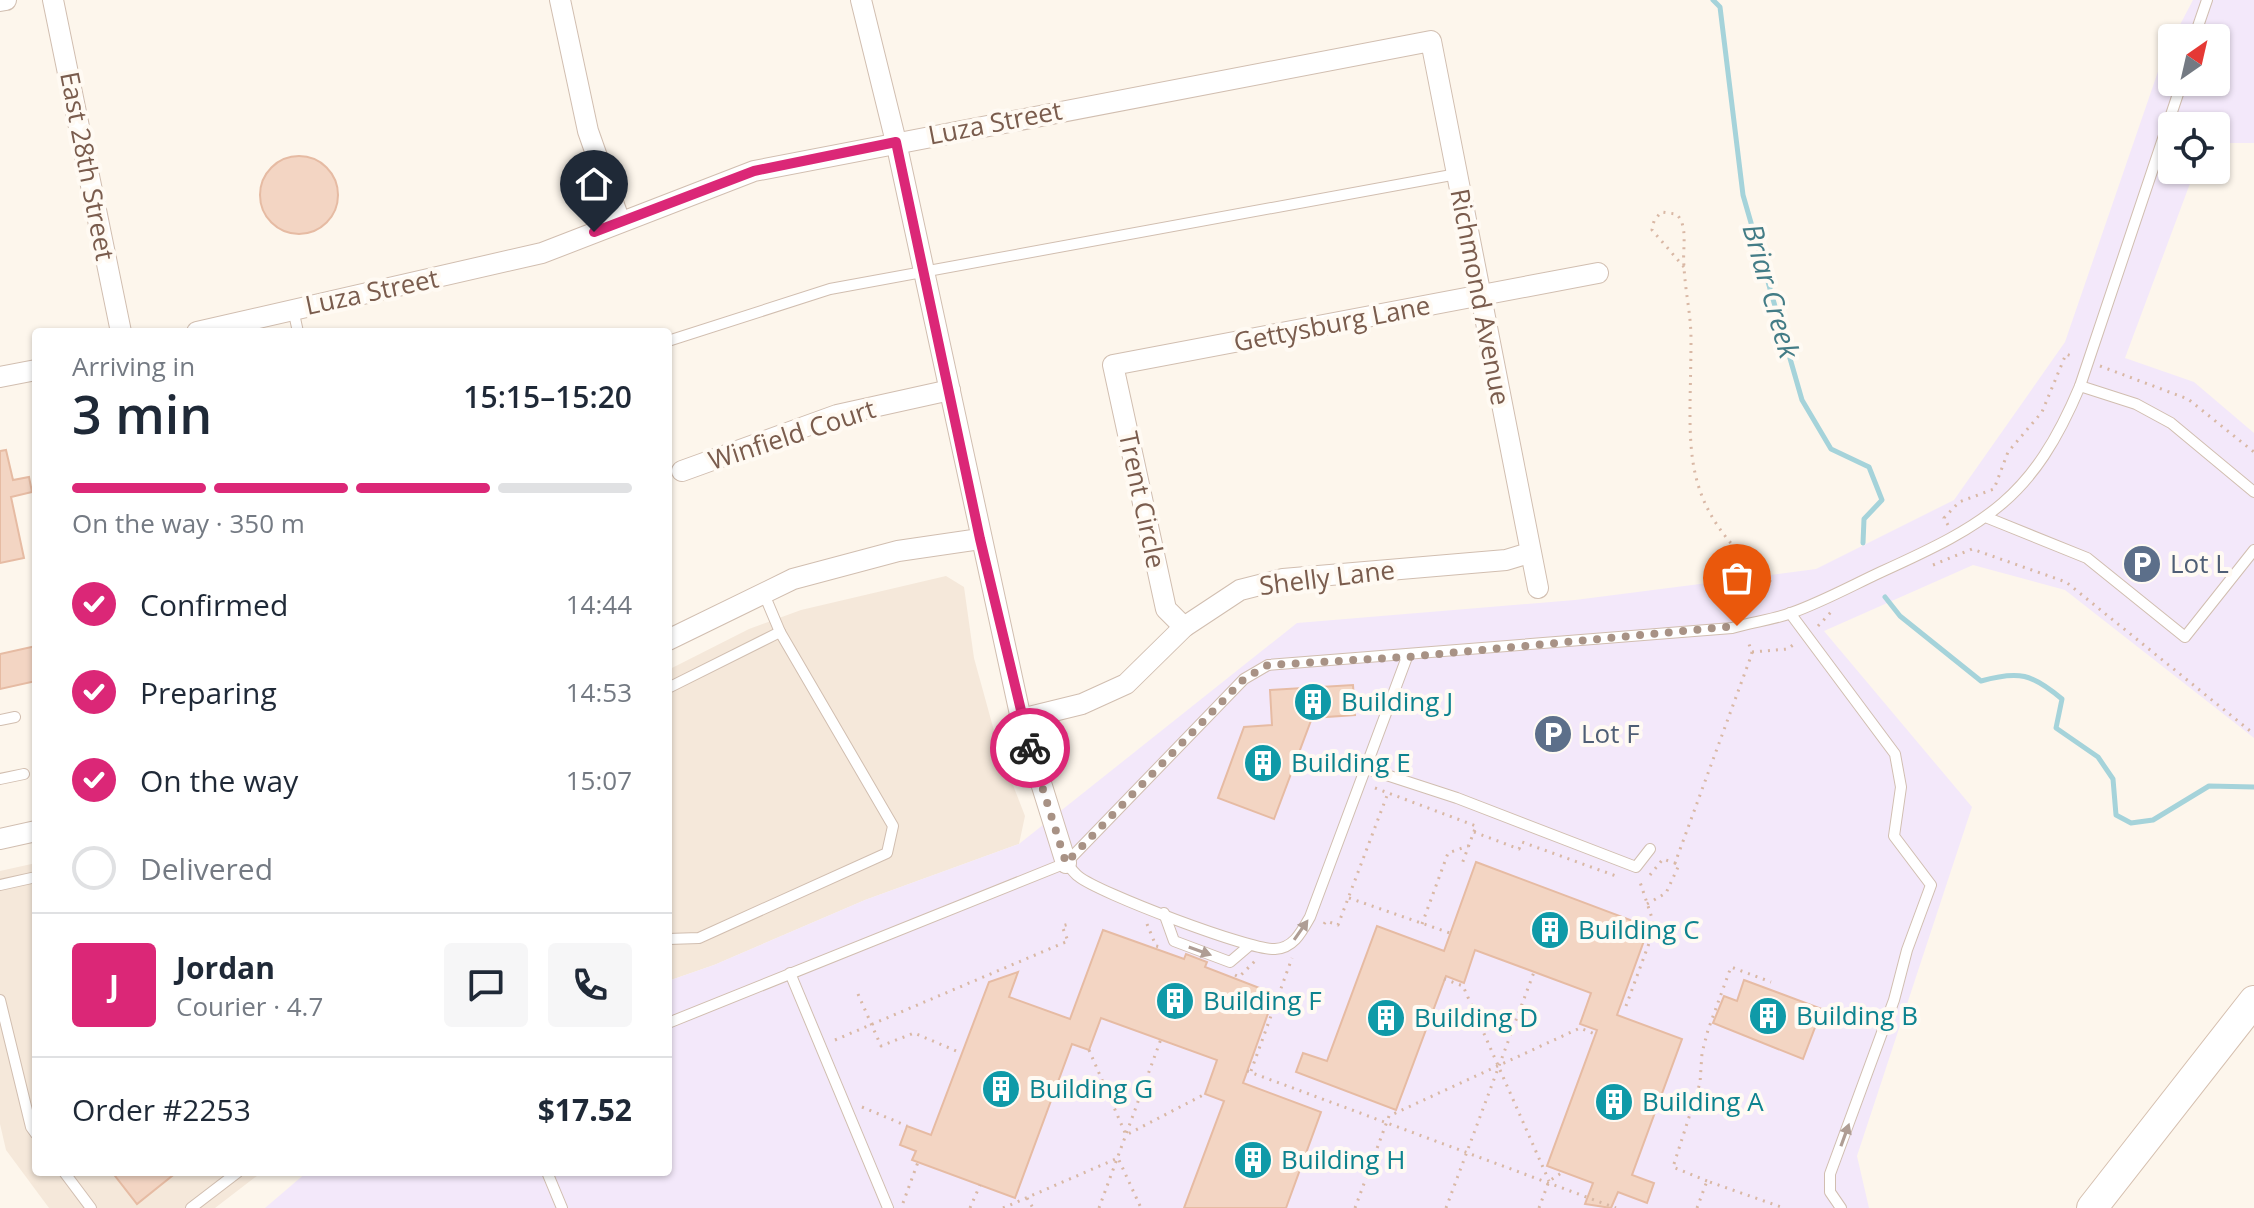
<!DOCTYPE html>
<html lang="en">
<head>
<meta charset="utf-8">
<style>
  body { margin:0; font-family:"Open Sans",sans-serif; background:#f6f6f7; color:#1f2937; height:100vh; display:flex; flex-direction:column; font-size:30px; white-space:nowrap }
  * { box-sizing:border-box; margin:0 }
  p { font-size:26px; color:#747a83 }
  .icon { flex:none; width:44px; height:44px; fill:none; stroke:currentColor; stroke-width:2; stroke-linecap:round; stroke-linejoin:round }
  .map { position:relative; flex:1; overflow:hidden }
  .sheet { position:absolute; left:32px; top:328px; width:640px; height:848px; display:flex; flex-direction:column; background:#fff; border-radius:8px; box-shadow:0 2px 6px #0004 }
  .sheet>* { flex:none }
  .needle { width:52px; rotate:34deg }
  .fabs { position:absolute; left:2158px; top:24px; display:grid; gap:16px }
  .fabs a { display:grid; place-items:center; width:72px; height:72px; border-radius:8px; background:#fff; box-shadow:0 2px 6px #0004; font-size:40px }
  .pin { position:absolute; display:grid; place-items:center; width:68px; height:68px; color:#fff; margin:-82px -34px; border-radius:50% 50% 50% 0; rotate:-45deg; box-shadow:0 0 8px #0007 }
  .pin .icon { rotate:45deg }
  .courier { position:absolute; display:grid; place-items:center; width:80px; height:80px; margin:-40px; border:6px solid #db2777; border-radius:50%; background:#fff; color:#222; box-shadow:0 2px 10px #0007 }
  .summary em { font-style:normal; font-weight:600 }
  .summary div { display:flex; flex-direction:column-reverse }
  .summary { display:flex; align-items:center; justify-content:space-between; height:136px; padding:0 40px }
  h1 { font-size:52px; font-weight:600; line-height:60px }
  .bar { display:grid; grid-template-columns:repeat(4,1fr); gap:12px 8px; align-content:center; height:96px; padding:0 40px }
  .bar i { height:10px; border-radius:6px; background:#e0e1e3 }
  .bar .current { background:#db2777 }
  .bar p { grid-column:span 4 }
  .line { display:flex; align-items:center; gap:20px; padding:0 40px; border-top:2px solid #e0e1e3 }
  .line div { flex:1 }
  .round { display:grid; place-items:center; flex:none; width:84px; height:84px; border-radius:8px; background:#f6f6f7 }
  ol { padding:0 40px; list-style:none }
  li { display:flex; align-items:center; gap:24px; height:88px }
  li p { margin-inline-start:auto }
  li .icon { padding:8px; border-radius:50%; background:#db2777; color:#fff; stroke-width:4 }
  li:last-child { color:#747a83 }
  li i { width:44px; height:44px; border:4px solid #e0e1e3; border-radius:50% }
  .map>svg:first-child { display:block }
</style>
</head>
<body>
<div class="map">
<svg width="2254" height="1208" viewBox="0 0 2254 1208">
  <rect width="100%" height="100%" fill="#fdf6ec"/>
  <g fill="#f5e8da">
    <path d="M 946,576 L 964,587 L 974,658 L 999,749 L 1025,816 L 1019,844 L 865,900 L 714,965 L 668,981 L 668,670 L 749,629 L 801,610 Z"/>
    <path d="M 36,863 L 36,1172 L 262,1172 L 215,1208 L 49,1208 L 6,1150 L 0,1124 L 0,871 Z"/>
  </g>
  <path fill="#f3e8fa" d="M 2193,0 L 2254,0 L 2254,143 L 2216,143 L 2216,126 L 2172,126 L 2172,170 L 2195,170 L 2125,358 L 2194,382 L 2254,433 L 2254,738 L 2065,590 L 1973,565 L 1824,631 L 1972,807 L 1857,1156 L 1869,1208 L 265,1208 L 307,1172 L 668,1172 L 668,981 L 714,965 L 865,900 L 1019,844 L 1297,623 L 1575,600 L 1816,569 L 1954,500 L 2065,342 L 2163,57 L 2172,40 L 2172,82 L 2216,82 L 2216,38 L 2173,38 Z"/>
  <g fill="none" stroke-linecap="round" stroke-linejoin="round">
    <g stroke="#a5d3da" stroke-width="5">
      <path d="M 1713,0 L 1720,7 L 1743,195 L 1802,400 L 1831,449 L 1869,467 L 1882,500 L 1864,519 L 1863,543"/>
      <path d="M 1885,597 L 1900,616 L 1981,681 C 2019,670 2032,674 2062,699 L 2056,728 L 2098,757 L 2113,779 L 2116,815 L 2131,823 L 2153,820 L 2209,786 L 2254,787"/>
    </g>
  </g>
  <g fill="#f3d5c3" stroke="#e6bba3" stroke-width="2">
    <circle cx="299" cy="195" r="39"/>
    <path d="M 6,450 L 13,480 L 29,477 L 32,492 L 11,497 L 24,558 L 0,563 L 0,451 Z"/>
    <path d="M 36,646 L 36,681 L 0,689 L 0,654 Z"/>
    <path d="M 1353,685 L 1355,715 L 1312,718 L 1274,819 L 1218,798 L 1244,727 L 1272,725 L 1270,690 Z"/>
    <path d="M 1476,862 L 1649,927 L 1617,1015 L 1682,1039 L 1632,1175 L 1654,1183 L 1647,1203 L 1618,1192 L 1611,1208 L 1585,1204 L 1593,1183 L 1547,1166 L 1597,1030 L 1580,1024 L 1591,993 L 1475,950 L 1464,983 L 1446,976 L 1396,1110 L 1296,1072 L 1303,1053 L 1327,1061 L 1377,926 L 1444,951 Z"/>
    <path d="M 1103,930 L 1184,959 L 1186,954 L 1207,962 L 1205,967 L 1275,994 L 1243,1083 L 1321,1112 L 1286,1208 L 1184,1208 L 1224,1101 L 1205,1094 L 1217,1060 L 1101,1018 L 1089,1050 L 1072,1044 L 1015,1198 L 912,1160 L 916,1151 L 900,1145 L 907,1126 L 931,1135 L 989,982 L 1018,972 L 1009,997 L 1070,1019 Z"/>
    <path d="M 1744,980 L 1822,1009 L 1803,1059 L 1713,1023 L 1724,996 L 1737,1001 Z"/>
    <path d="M 112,1172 L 177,1172 L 137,1204 Z"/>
  </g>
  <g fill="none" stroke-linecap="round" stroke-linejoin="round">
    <defs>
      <g id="service">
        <path d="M 2194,38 L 2207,0"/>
        <path d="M 293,309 L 298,332"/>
        <path d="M 668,341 L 830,289 L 1457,174"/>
        <path d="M 2080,386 L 2136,404 L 2171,423 L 2254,492"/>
        <path d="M 1988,518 L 2087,558 L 2185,637 L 2254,550"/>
        <path d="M 1790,613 L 1895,754 L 1901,787 L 1894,836 L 1931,885 L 1907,950 L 1894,1000 L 1830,1174 L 1830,1192 L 1841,1208"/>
        <path d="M 668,688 L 780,632"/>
        <path d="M 0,720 L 15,717"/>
        <path d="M 1365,768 L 1457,798 L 1636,867 L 1650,849"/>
        <path d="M 0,779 L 24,774"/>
        <path d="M 1066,863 C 1070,867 1074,873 1078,876 C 1098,893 1252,951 1275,949 C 1294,948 1302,931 1310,917 L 1407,657"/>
        <path d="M 0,885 L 36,877"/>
        <path d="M 1164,913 L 1174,941 L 1230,962 L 1250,945"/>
        <path d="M 668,939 L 699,938 L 887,853 L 893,826 L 780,632 L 764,594"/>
        <path d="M 790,973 L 888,1208"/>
        <path d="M 0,1000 L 31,1127 L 36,1134"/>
        <path d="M 668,1023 L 1066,863 L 1244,679 L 1268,665 L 1732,628 C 1751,622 1772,620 1791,613 C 1822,602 1851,586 1881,572 C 1987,524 2033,498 2080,386 L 2182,82"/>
        <path d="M 64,1172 L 91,1208"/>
        <path d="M 547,1172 L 562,1208"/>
        <path d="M 191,1208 L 238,1172"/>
      </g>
      <g id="minor">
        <path d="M 53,0 L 121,332"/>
        <path d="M 560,0 L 588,131 L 620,222"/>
        <path d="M 861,0 L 896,142 L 1021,719 L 1066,863"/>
        <path d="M 0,1 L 6,0"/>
        <path d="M 197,332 L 542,253 L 754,171 L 1431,41 L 1538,588"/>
        <path d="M 0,377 L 36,370"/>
        <path d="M 682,471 L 837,415 L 950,390"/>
        <path d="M 1184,627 L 1166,609 L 1113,365 L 1598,273"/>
        <path d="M 668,640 L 793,579 L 898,551 L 980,539"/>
        <path d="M 1021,719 L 1082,704 L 1126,684 L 1184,627 L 1240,590 L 1283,579 L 1506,560 L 1529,553"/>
        <path d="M 0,839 L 36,831"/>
      </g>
      <path id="secondary" d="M 2092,1208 L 2254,1001"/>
    </defs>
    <use href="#service" stroke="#d1beb0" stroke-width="12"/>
    <use href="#minor" stroke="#d1beb0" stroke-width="22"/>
    <use href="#secondary" stroke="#d6c0b0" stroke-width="32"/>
    <g stroke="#d9b8a5" stroke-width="3" stroke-dasharray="2 6" stroke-linecap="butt">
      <path d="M 1684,267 L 1652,230 L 1654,221 L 1661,212 L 1676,214 C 1689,225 1682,250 1684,266 C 1685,291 1691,314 1691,339 C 1691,451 1675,502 1770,581 L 1755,604 L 1729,609 L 1729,615"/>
      <path d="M 2100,366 L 2188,399 L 2254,452"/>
      <path d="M 1948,525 L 1944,518 L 1959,502 L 1994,489 L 2008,452 L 2042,412 L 2066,354 L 2074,357"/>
      <path d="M 1933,565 L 1972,549 L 2066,582 L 2254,734"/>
      <path d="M 1818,626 L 1832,611"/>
      <path d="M 1752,652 L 1788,649 L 1794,644"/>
      <path d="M 1375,788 L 1476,826 L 1462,864"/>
      <path d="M 1474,832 L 1519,849 L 1522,842 L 1616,876"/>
      <path d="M 1650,875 L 1663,859 L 1675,863 L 1750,659 L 1752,652 L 1747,639"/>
      <path d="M 1349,898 L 1450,933"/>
      <path d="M 1647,904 L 1666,893 L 1679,865 L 1675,863"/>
      <path d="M 1147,924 L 1156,946 L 1160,947"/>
      <path d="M 1324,924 L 1326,921 L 1338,925 L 1388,793"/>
      <path d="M 1422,924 L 1448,853 L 1468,846"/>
      <path d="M 1235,975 L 1239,977 L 1256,960"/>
      <path d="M 1444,979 L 1463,986 L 1549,1181"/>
      <path d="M 858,994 L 881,1046 L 914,1033 L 961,1053"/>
      <path d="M 1626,1006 L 1655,927 L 1639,879"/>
      <path d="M 835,1040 L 1068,941 L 1062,926 L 1069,924"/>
      <path d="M 1089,1050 L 1126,1135 L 1205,1094"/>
      <path d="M 1247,1071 L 1616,1208"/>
      <path d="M 1251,1071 L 1292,958"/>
      <path d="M 862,1107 L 907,1126"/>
      <path d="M 1707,1181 L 1673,1167 L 1700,1083 L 1702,1053 L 1708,1030 L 1731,967 L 1771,982"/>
      <path d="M 1027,1198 L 1033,1208"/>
      <path d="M 903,1203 L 918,1162"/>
      <path d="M 970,1208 L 980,1185"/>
      <path d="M 1003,1208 L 1118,1158 L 1141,1208"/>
      <path d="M 1099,1208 L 1161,1039"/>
      <path d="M 1355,1208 L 1389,1116 L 1580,1028 L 1595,1034"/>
      <path d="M 1446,1208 L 1534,972"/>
      <path d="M 1539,1208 L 1549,1181 L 1563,1172"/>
      <path d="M 1697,1208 L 1707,1181 L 1784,1208"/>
    </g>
    <use href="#service" stroke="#fff" stroke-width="10"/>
    <use href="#minor" stroke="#fff" stroke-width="20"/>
    <use href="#secondary" stroke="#fff" stroke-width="30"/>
  </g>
  <defs><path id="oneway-solid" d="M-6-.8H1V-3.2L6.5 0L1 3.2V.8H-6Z" transform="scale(2)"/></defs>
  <g fill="#af9d94">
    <use href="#oneway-solid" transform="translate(1301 930) rotate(-55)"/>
    <use href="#oneway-solid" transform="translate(1200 951) rotate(20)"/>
    <use href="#oneway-solid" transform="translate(1845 1135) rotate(-70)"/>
  </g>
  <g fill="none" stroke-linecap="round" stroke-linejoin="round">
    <path stroke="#a89285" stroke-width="8" stroke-dasharray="0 14.4" d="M 1030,748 L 1066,863 L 1244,679 L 1268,665 L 1407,657 L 1737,626"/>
    <path stroke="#db2777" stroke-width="10" d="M 594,232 L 754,171 L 896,142 L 980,539 L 1030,748"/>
  </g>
  <defs>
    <symbol id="parking-disc" viewBox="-11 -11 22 22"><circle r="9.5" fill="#5c6f8a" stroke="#fffaf3"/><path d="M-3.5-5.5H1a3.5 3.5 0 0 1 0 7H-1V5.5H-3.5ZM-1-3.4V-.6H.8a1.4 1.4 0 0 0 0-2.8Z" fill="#fff"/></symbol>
    <symbol id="building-disc" viewBox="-11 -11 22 22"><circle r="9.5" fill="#0f9aa8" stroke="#fffaf3"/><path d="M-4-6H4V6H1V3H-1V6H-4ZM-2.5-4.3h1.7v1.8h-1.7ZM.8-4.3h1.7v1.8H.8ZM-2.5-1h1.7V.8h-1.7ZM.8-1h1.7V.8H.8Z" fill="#fff"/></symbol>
  </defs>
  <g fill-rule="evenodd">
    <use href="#parking-disc" x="2120" y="542" width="44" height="44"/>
    <use href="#building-disc" x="1291" y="680" width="44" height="44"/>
    <use href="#parking-disc" x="1531" y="712" width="44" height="44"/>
    <use href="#building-disc" x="1241" y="741" width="44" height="44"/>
    <use href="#building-disc" x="1528" y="908" width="44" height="44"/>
    <use href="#building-disc" x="1153" y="979" width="44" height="44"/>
    <use href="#building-disc" x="1746" y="994" width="44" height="44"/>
    <use href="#building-disc" x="1364" y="996" width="44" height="44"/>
    <use href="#building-disc" x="979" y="1067" width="44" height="44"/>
    <use href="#building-disc" x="1592" y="1080" width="44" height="44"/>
    <use href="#building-disc" x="1231" y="1138" width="44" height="44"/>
  </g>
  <g text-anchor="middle" stroke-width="8" stroke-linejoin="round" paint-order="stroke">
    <g font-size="26" fill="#7a5c4d" stroke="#fffaf3">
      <text transform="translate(995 123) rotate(-11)" y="9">Luza Street</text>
      <text transform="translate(87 166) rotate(79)" y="9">East 28th Street</text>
      <text transform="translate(372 292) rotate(-12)" y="9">Luza Street</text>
      <text transform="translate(1480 297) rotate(79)" y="9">Richmond Avenue</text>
      <text transform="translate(1332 324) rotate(-11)" y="9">Gettysburg Lane</text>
      <text transform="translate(792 435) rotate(-18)" y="9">Winfield Court</text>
      <text transform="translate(1142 500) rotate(78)" y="9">Trent Circle</text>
      <text transform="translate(1327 578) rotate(-7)" y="9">Shelly Lane</text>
    </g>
    <g font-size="26" fill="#4e5e75" stroke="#fffaf3" text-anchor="start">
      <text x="2170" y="573">Lot L</text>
      <text x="1581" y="743">Lot F</text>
    </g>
    <g font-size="26" fill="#0d838f" stroke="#fffaf3" text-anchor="start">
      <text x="1341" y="711">Building J</text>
      <text x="1291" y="772">Building E</text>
      <text x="1578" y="939">Building C</text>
      <text x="1203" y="1010">Building F</text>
      <text x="1796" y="1025">Building B</text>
      <text x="1414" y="1027">Building D</text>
      <text x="1029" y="1098">Building G</text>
      <text x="1642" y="1111">Building A</text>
      <text x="1281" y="1169">Building H</text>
    </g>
    <g font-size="28" font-style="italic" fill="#437c86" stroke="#fffaf3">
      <text transform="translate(1771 291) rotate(74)" y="10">Briar Creek</text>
    </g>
  </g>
</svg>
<div class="fabs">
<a><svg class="needle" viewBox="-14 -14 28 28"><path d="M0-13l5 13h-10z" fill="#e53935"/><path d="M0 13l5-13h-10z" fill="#747a83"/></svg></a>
<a><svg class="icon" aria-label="locate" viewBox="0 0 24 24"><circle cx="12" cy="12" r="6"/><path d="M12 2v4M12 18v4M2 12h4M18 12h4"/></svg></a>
</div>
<div class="pin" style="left:1737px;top:626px;background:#ea580c"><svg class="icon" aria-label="bag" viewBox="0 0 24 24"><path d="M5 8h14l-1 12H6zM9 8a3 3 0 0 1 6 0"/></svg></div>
<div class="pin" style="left:594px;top:232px;background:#1f2937"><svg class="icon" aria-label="home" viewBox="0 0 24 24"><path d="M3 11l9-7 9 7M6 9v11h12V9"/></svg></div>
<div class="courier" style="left:1030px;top:748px"><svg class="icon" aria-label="bike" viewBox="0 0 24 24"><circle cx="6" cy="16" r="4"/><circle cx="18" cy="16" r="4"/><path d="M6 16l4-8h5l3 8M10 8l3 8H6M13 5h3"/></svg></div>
<section class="sheet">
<div class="summary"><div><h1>3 min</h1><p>Arriving in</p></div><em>15:15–15:20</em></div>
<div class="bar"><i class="current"></i><i class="current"></i><i class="current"></i><i></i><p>On the way · 350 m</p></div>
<ol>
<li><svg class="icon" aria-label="check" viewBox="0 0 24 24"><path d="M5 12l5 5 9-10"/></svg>Confirmed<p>14:44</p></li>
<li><svg class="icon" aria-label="check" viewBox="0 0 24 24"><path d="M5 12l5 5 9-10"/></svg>Preparing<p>14:53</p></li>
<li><svg class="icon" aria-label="check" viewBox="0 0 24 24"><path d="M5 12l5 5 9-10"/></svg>On the way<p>15:07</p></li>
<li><i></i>Delivered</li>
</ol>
<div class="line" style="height:144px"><b class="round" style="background:#db2777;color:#fff">J</b><div><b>Jordan</b><p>Courier · 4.7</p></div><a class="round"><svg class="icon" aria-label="chat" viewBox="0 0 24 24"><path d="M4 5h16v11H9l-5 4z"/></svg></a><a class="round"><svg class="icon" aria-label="phone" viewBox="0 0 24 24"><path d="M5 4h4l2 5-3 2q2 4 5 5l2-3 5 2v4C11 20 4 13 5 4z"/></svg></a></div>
<div class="line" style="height:104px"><div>Order #2253</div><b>$17.52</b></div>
</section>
</div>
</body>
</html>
